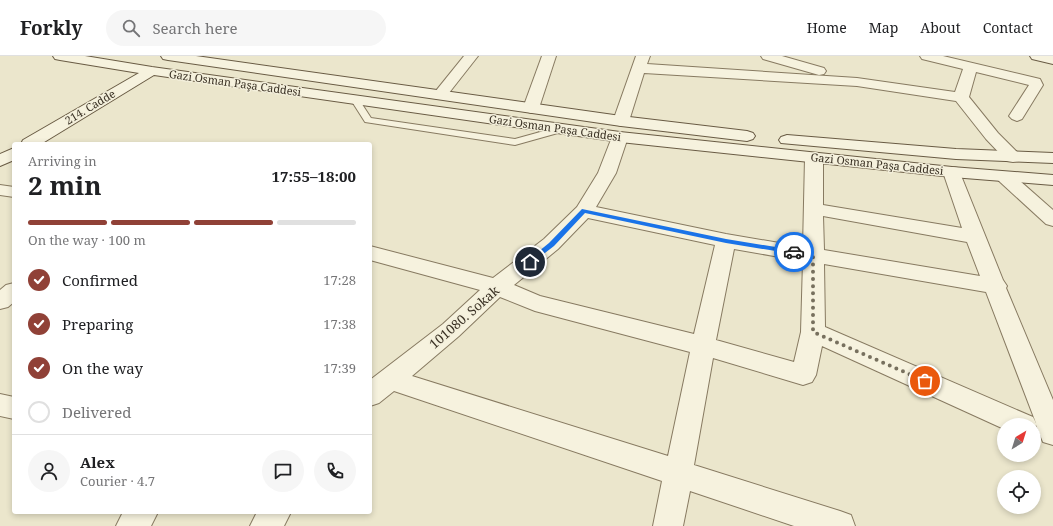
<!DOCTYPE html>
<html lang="en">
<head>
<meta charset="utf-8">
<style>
  body { margin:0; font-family:"Noto Serif",serif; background:#f6f6f6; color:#202124; height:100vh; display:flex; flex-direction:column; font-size:15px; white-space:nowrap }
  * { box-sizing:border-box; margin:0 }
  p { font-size:13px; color:#757577 }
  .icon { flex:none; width:22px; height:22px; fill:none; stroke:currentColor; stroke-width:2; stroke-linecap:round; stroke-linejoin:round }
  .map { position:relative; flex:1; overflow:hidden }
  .drawer { position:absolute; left:12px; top:86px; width:360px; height:372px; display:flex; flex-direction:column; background:#fff; border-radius:4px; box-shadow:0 2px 6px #0003 }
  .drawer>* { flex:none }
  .needle { width:26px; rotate:38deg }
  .tools { position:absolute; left:997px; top:362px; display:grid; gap:8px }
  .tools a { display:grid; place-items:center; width:44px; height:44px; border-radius:50%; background:#fff; box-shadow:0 2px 6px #0003; font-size:20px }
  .pin { position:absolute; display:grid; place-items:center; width:34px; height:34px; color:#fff; margin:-17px; border:2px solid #fff; border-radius:50%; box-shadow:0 1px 4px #0007 }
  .courier { position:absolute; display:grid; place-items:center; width:40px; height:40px; margin:-20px; border:3px solid #1a73e8; border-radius:50%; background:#fff; color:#222; box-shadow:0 1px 5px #0007 }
  .summary em { font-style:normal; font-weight:700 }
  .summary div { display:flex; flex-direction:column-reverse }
  .summary { display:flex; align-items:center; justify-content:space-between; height:68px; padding:0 16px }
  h1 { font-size:26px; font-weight:700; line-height:30px }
  .bar { display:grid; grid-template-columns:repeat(4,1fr); gap:6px 4px; align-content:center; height:48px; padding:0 16px }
  .bar i { height:5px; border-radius:3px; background:#e0e0e0 }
  .bar .active { background:#904137 }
  .bar p { grid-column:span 4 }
  .line { display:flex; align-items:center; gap:10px; padding:0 16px; border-top:1px solid #e0e0e0 }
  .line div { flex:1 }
  .round { display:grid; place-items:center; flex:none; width:42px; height:42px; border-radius:21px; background:#f6f6f6 }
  ol { padding:0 16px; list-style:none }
  li { display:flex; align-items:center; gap:12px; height:44px }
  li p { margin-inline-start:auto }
  li .icon { padding:4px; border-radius:50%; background:#904137; color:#fff; stroke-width:4 }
  li:last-child { color:#757577 }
  li i { width:22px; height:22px; border:2px solid #e0e0e0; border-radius:50% }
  header { display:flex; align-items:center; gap:24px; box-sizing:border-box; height:56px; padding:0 20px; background:#fff; border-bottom:1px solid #e0e0e0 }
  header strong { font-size:19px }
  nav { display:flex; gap:22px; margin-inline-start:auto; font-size:14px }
  .search { width:280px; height:36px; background:#f6f6f6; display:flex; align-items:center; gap:10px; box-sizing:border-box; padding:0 14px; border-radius:22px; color:#757577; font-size:15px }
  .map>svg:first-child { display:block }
</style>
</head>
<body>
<header>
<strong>Forkly</strong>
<div class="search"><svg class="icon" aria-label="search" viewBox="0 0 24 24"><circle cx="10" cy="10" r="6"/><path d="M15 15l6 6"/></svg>Search here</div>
<nav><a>Home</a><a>Map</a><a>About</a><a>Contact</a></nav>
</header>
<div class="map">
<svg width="1053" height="470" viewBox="0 0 1053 470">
  <rect width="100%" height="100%" fill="#ebe6cc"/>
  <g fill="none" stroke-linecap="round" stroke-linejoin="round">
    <defs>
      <path id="lane" d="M 352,42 L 358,42 L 371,62 L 515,83 L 562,70 L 566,73 L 565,75 L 515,89 L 365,66 L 351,44 Z"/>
      <g id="street">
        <path d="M 464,0 L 478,0 L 445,42 L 440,43 L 435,42 L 433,39 L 435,36 Z"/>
        <path d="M 542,0 L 556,0 L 539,52 L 536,55 L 531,57 L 526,55 L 523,52 Z"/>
        <path d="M 636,0 L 650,0 L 647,8 L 857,22 L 955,36 L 963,13 L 922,3 L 920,0 L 943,0 L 1040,23 L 1043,29 L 1022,63 L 1017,65 L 1012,63 L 1009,60 L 1029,29 L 976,16 L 969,41 L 998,77 L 1022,101 L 1019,105 L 1013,106 L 1007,105 L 986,83 L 956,45 L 857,30 L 644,17 L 629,65 L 627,68 L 621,70 L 615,68 L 613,65 Z"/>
        <path d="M 761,0 L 782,0 L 824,12 L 826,15 L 824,18 L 819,19 L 763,3 Z"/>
        <path d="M 620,76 L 626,78 L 628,81 L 616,117 L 596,151 L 726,178 L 803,191 L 805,102 L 808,98 L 814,97 L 820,98 L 823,102 L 823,149 L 962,172 L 943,116 L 946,112 L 952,111 L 958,112 L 1003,224 L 1007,230 L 1006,232 L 1053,344 L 1053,389 L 1043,386 L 1036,369 L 1034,374 L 1034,369 L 1004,369 L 1004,373 L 822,290 L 816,319 L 812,326 L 803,329 L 713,302 L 694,409 L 840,455 L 851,459 L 855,470 L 794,470 L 690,435 L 683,470 L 653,470 L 662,425 L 394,335 L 379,347 L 370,350 L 370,324 L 443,268 L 480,234 L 370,204 L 370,190 L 493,222 L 544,183 L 577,151 L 598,117 L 612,81 L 614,78 ZM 823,160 L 967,186 L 980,220 L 824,194 ZM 588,162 L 715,189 L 694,278 L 540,240 L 514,229 L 558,193 ZM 734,193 L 803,205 L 801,276 L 794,306 L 716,284 ZM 824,208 L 986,236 L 1036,367 L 1033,361 L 825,271 ZM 500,241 L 535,255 L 690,296 L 668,400 L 412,320 L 459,280 Z"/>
        <path d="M 1005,116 L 1011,117 L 1053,154 L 1053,170 L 1046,168 L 999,125 L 996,121 L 999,117 Z"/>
        <path d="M 0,129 L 14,131 L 14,141 L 0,139 Z"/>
        <path d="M 14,227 L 14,246 L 8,251 L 0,253 L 0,234 L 6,229 Z"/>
        <path d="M 0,338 L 14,341 L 14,363 L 0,360 Z"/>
        <path d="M 123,456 L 158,456 L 151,470 L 116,470 Z"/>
        <path d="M 257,456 L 291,456 L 284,470 L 250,470 Z"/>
      </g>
      <g id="secondary">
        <path d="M 53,0 L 85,0 L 152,11 L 620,76 L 952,111 L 1053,119 L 1053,129 L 952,121 L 620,86 L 154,19 L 41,88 L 21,88 L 23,84 L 139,17 L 60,4 L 55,3 Z"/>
        <path d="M 161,0 L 196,0 L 621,60 L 747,75 L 753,77 L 755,80 L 753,83 L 747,85 L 621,70 L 168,4 L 163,3 Z"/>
        <path d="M 1030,0 L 1053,0 L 1053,8 L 1032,3 Z"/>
        <path d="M 787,79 L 956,93 L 1053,97 L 1053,107 L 956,103 L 781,87 L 779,84 L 781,81 Z"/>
        <path d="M 14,92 L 14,104 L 0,110 L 0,98 Z"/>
      </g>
    </defs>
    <use href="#lane" stroke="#877a61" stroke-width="2"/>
    <use href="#street" stroke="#877a61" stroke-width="2"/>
    <use href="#secondary" stroke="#695b44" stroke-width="2"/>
    <use href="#lane" fill="#f6f2de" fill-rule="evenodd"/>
    <use href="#street" fill="#f6f2de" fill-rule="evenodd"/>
    <use href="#secondary" fill="#f6f2de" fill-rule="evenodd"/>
  </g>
  <path fill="#1a73e8" d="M 582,153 L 726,183 L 794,194 L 797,196 L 794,198 L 726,187 L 585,157 L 554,190 L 532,207 L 528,207 L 528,204 L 549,187 Z"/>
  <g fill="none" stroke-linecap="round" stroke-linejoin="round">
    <path stroke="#77705e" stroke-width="4" stroke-dasharray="0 7.2" d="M 794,196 L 813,199 L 813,276 L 925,325"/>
  </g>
  <g text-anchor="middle" stroke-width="3" stroke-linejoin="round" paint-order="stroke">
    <g font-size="11" fill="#393023" stroke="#f3efdb">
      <text transform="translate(235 27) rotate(8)" y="4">Gazi Osman Paşa Caddesi</text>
      <text transform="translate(90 51) rotate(-31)" y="4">214. Cadde</text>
      <text transform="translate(555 72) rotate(8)" y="4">Gazi Osman Paşa Caddesi</text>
      <text transform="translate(877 108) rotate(6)" y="4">Gazi Osman Paşa Caddesi</text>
    </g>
    <g font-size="13" fill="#393023" stroke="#f3efdb">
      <text transform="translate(464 261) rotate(-41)" y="5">101080. Sokak</text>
    </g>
  </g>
</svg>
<div class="tools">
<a><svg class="needle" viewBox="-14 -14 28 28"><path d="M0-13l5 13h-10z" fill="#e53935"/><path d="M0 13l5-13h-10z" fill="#757577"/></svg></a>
<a><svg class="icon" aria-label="locate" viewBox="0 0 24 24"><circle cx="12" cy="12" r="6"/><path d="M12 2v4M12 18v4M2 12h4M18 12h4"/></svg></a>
</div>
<div class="pin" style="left:925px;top:325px;background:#ea580c"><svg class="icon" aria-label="bag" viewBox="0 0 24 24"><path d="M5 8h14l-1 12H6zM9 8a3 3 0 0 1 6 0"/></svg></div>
<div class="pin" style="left:530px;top:206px;background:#1f2937"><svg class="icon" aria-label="home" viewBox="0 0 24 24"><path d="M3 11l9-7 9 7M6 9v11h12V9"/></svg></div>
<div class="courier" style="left:794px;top:196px"><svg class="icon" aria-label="car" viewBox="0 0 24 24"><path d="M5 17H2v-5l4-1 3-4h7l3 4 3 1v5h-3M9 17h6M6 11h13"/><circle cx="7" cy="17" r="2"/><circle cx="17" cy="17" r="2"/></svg></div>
<section class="drawer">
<div class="summary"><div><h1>2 min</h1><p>Arriving in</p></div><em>17:55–18:00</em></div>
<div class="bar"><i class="active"></i><i class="active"></i><i class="active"></i><i></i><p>On the way · 100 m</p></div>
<ol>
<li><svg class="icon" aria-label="check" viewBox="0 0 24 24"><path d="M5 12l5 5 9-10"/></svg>Confirmed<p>17:28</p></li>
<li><svg class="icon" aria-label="check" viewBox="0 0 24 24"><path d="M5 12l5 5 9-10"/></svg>Preparing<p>17:38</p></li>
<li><svg class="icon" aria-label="check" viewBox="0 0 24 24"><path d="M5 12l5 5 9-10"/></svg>On the way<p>17:39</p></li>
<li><i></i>Delivered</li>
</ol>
<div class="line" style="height:72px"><a class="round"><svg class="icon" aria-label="person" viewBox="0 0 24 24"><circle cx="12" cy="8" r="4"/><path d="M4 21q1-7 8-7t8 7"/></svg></a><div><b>Alex</b><p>Courier · 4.7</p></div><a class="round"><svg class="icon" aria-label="chat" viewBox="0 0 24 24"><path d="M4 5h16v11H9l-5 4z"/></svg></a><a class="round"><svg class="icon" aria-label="phone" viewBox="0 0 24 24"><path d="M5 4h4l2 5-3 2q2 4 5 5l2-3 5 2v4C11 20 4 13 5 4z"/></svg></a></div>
</section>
</div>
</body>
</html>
